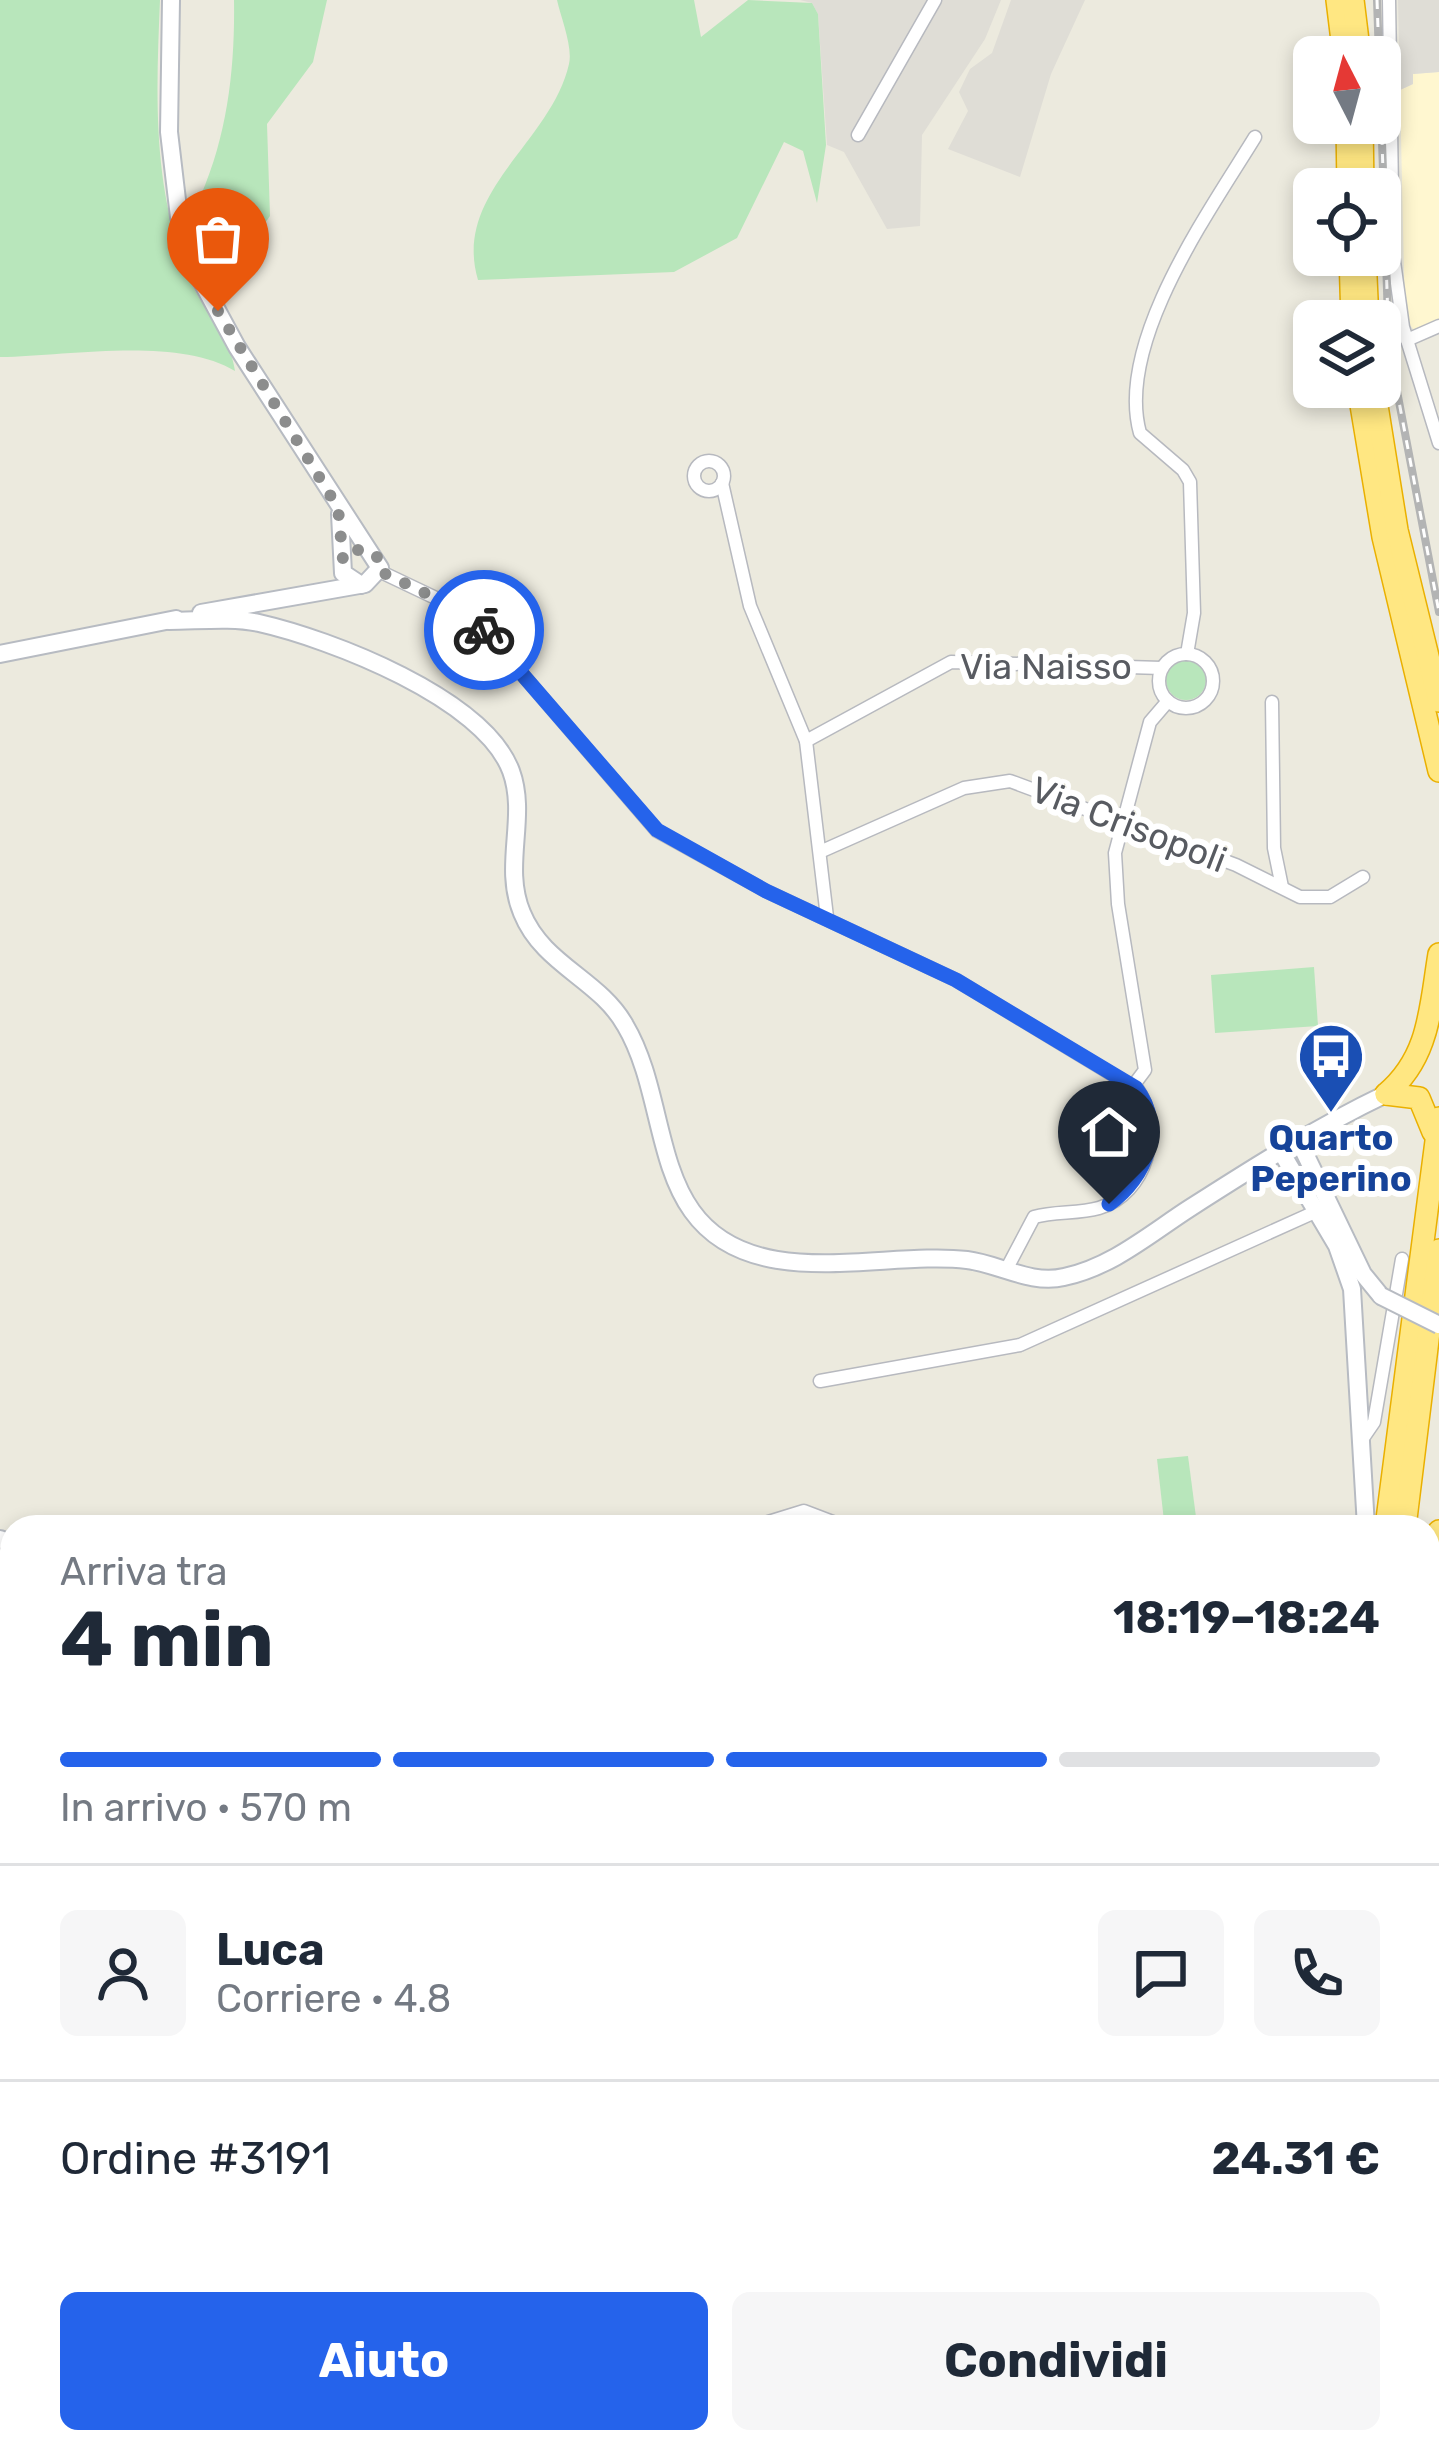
<!DOCTYPE html>
<html lang="it">
<head>
<meta charset="utf-8">
<style>
  body { margin:0; font-family:Rubik,sans-serif; background:#f6f6f7; color:#1f2937; height:100vh; display:flex; flex-direction:column; font-size:45px; white-space:nowrap }
  * { box-sizing:border-box; margin:0 }
  p { font-size:39px; color:#747a83 }
  .icon { flex:none; width:66px; height:66px; fill:none; stroke:currentColor; stroke-width:2; stroke-linecap:round; stroke-linejoin:round }
  .map { position:relative; flex:1; overflow:hidden }
  .panel { position:absolute; left:0px; top:1515px; width:1440px; height:939px; display:flex; flex-direction:column; background:#fff; border-radius:36px 36px 0 0; box-shadow:0 6px 18px #0003 }
  .panel>* { flex:none }
  .needle { width:78px; rotate:354deg }
  .controls { position:absolute; left:1293px; top:36px; display:grid; gap:24px }
  .controls a { display:grid; place-items:center; width:108px; height:108px; border-radius:18px; background:#fff; box-shadow:0 6px 18px #0003; font-size:60px }
  .pin { position:absolute; display:grid; place-items:center; width:102px; height:102px; color:#fff; margin:-123px -51px; border-radius:50% 50% 50% 0; rotate:-45deg; box-shadow:0 0 12px #0007 }
  .pin .icon { rotate:45deg }
  .courier { position:absolute; display:grid; place-items:center; width:120px; height:120px; margin:-60px; border:9px solid #2563eb; border-radius:50%; background:#fff; color:#222; box-shadow:0 3px 15px #0007 }
  .overview em { font-style:normal; font-weight:700 }
  .overview div { display:flex; flex-direction:column-reverse }
  .overview { display:flex; align-items:center; justify-content:space-between; height:204px; padding:0 60px }
  h1 { font-size:78px; font-weight:700; line-height:90px }
  .bar { display:grid; grid-template-columns:repeat(4,1fr); gap:18px 12px; align-content:center; height:144px; padding:0 60px }
  .bar i { height:15px; border-radius:9px; background:#e0e1e3 }
  .bar .selected { background:#2563eb }
  .bar p { grid-column:span 4 }
  .line { display:flex; align-items:center; gap:30px; padding:0 60px; border-top:3px solid #e0e1e3 }
  .line div { flex:1 }
  .round { display:grid; place-items:center; flex:none; width:126px; height:126px; border-radius:18px; background:#f6f6f7 }
  .button { display:flex; gap:24px; margin-top:auto; padding:24px 60px }
  .button a { flex:1; height:138px; border-radius:18px; background:#2563eb; color:#fff; font-size:48px; font-weight:700; line-height:138px; text-align:center }
  .button a+a { background:#f6f6f7; color:#1f2937 }
  .map>svg:first-child { display:block }
</style>
</head>
<body>
<div class="map">
<svg width="1439" height="2452" viewBox="0 0 1439 2452">
  <rect width="100%" height="100%" fill="#eceade"/>
  <path fill="#fff7d0" d="M 1439,72 L 1439,320 L 1414,330 L 1405,319 L 1400,90 L 1413,84 L 1413,74 Z"/>
  <g fill="#dfddd6">
    <path d="M 800,0 L 1001,0 L 985,39 L 922,135 L 920,226 L 887,229 L 844,152 L 827,145 L 818,14 L 812,3 Z"/>
    <path d="M 1011,0 L 1085,0 L 1051,74 L 1020,177 L 948,149 L 968,111 L 959,92 L 970,69 L 992,53 Z"/>
    <path d="M 1398,0 L 1439,0 L 1439,72 L 1413,74 L 1413,84 L 1400,90 Z"/>
  </g>
  <g fill="#b8e6bb">
    <path d="M 0,0 L 160,0 C 156,96 152,187 189,278 C 202,309 231,337 235,371 C 178,336 68,356 0,357 Z"/>
    <path d="M 234,0 L 327,0 L 313,62 L 267,124 L 270,216 L 257,234 L 201,195 C 228,133 235,66 234,0 Z"/>
    <path d="M 557,0 L 694,0 L 701,37 L 748,0 L 812,3 L 818,14 L 826,145 L 817,203 L 803,151 L 784,142 L 737,238 L 674,272 L 478,280 C 452,192 551,143 569,64 C 573,47 561,18 557,0 Z"/>
    <circle cx="1186" cy="680" r="20"/>
    <path d="M 1314,967 L 1318,1026 L 1215,1033 L 1211,975 Z"/>
    <path d="M 1188,1456 L 1196,1517 L 1164,1521 L 1157,1459 Z"/>
    <path d="M 1428,1753 L 1439,1754 L 1439,2452 L 1364,2452 L 1365,2442 L 1428,2442 Z"/>
    <path d="M 0,2183 L 12,2206 L 12,2442 L 588,2442 L 585,2452 L 0,2452 Z"/>
  </g>
  <g fill="none" stroke-linecap="round" stroke-linejoin="round">
    <path stroke="#9bcdff" stroke-width="3" d="M 1429,2196 L 1439,2195"/>
    <defs>
      <g id="street">
        <path d="M 1389,0 L 1393,254 L 1403,327 L 1439,443"/>
        <path d="M 858,135 L 935,0"/>
        <path d="M 1407,340 L 1439,326"/>
        <circle cx="709" cy="476" r="15"/>
        <path d="M 722,483 L 750,606 L 806,741 L 827,917"/>
        <path d="M 379,571 L 442,601 L 485,631 L 657,831 L 766,891 L 956,980 L 1138,1090 C 1164,1129 1147,1194 1099,1208 C 1078,1214 1055,1211 1034,1217 L 1006,1270"/>
        <path d="M 1187,654 L 1194,613 L 1190,482 L 1183,470 L 1140,433 C 1115,343 1209,212 1255,137"/>
        <circle cx="1186" cy="681" r="27"/>
        <path d="M 1272,702 L 1274,848 L 1282,887"/>
        <path d="M 806,741 L 951,662 L 1162,668"/>
        <path d="M 822,851 L 964,788 L 1010,781 L 1236,865 L 1300,897 L 1330,897 L 1363,877"/>
        <path d="M 1133,1086 L 1145,1070 L 1118,904 L 1115,853 L 1150,722 L 1168,701"/>
        <path d="M 820,1381 L 1020,1345 L 1315,1212"/>
        <path d="M 1363,1438 L 1374,1422 L 1402,1259"/>
        <path d="M 752,1527 L 804,1511 L 846,1527"/>
        <path d="M 0,1883 L 12,1888"/>
        <path d="M 616,2442 L 617,2452"/>
      </g>
      <g id="secondary">
        <path d="M 171,0 L 169,132 L 179,217 L 198,275 L 237,347 L 380,568 L 365,584 L 201,613"/>
        <path d="M 340,514 L 343,573 L 361,585"/>
        <path d="M 169,621 C 198,621 231,617 259,623 C 330,639 484,698 511,771 C 528,817 502,866 522,913 C 543,965 599,979 625,1025 C 659,1082 656,1161 692,1211 C 752,1295 883,1250 967,1260 C 999,1264 1031,1285 1064,1277 C 1112,1267 1151,1233 1190,1208 C 1254,1167 1317,1127 1386,1094"/>
        <path d="M 0,654 L 176,619"/>
        <path d="M 1298,1139 L 1363,1274 L 1381,1296"/>
        <path d="M 1280,1150 L 1337,1246 L 1352,1289 L 1366,1527"/>
        <path d="M 0,1539 L 12,1543"/>
        <path d="M 1294,2442 L 1296,2452"/>
      </g>
      <g id="highway">
        <path d="M 1337,0 L 1344,57"/>
        <path d="M 1353,0 L 1360,57"/>
        <path d="M 1347,123 L 1348,189"/>
        <path d="M 1362,123 L 1363,189"/>
        <path d="M 1350,255 L 1352,321"/>
        <path d="M 1365,255 L 1368,321"/>
        <path d="M 1358,387 L 1383,537 L 1439,771"/>
        <path d="M 1374,387 L 1397,530 L 1439,701"/>
        <path d="M 1386,1094 C 1430,1057 1430,1008 1439,954"/>
        <path d="M 1386,1094 L 1419,1098 L 1433,1132"/>
        <path d="M 1386,1527 L 1439,1118"/>
        <path d="M 1405,1527 L 1439,1250"/>
        <path d="M 1428,1613 L 1439,1531"/>
        <path d="M 1341,2452 L 1342,2442"/>
        <path d="M 1357,2452 L 1358,2442"/>
      </g>
    </defs>
    <use href="#street" stroke="#b7b9bf" stroke-width="15"/>
    <use href="#secondary" stroke="#b7bbc2" stroke-width="20"/>
    <use href="#highway" stroke="#eab000" stroke-width="24"/>
    <use href="#street" stroke="#fff" stroke-width="12"/>
    <use href="#secondary" stroke="#fff" stroke-width="16"/>
    <use href="#highway" stroke="#ffe782" stroke-width="21"/>
    <defs>
      <g id="rail">
        <path d="M 1377,0 L 1379,57"/>
        <path d="M 1380,82 L 1389,349 L 1439,612"/>
        <path d="M 1432,1845 L 1439,1757"/>
        <path d="M 1428,1978 L 1439,1832"/>
        <path d="M 1392,2452 L 1393,2442"/>
      </g>
    </defs>
    <use href="#rail" stroke="#b3b4b4" stroke-width="8"/>
    <use href="#rail" stroke="#fff" stroke-width="3" stroke-dasharray="9" stroke-linecap="butt"/>
    <defs>
      <path id="secondary-bridge" d="M 1381,1296 L 1439,1325"/>
    </defs>
    <use href="#secondary-bridge" stroke="#b7bbc2" stroke-width="20" stroke-linecap="butt"/>
    <use href="#secondary-bridge" stroke="#fff" stroke-width="16"/>
  </g>
  <g fill="none" stroke-linecap="round" stroke-linejoin="round">
    <path stroke="#8c8d8d" stroke-width="12" stroke-dasharray="0 21.6" d="M 218,311 L 338,508 L 343,560 L 352,550 L 369,550 L 378,558 L 379,571 L 442,601 L 484,630"/>
    <path stroke="#2563eb" stroke-width="15" d="M 484,630 L 657,830 L 766,891 L 956,980 L 1136,1088 C 1166,1127 1146,1178 1109,1204"/>
  </g>
  <defs>
    <symbol id="bus-pin" viewBox="-11 -11 22 30"><path d="M0 17L-7.5 6A9.5 9.5 0 1 1 7.5 6Z" fill="#1a4fb4" stroke="#fff"/><path d="M-5-6H5V4H4V6H2V4H-2V6H-4V4H-5ZM-3.5-4V0h7V-4ZM-3.5 1.2v1.5H-2V1.2ZM2 1.2v1.5H3.5V1.2Z" fill="#fff"/></symbol>
  </defs>
  <g fill-rule="evenodd">
    <use href="#bus-pin" x="1293" y="1018" width="76" height="104"/>
  </g>
  <g text-anchor="middle" stroke-width="12" stroke-linejoin="round" paint-order="stroke">
    <g font-size="36" fill="#585b61" stroke="#fff">
      <text x="1046" y="679">Via Naisso</text>
      <text transform="translate(1129 824) rotate(21)" y="13">Via Crisopoli</text>
    </g>
    <g font-size="36" font-weight="bold" fill="#164399" stroke="#fff">
      <text x="1331" y="1150">Quarto<tspan x="1331" dy="41">Peperino</tspan></text>
    </g>
  </g>
</svg>
<div class="controls">
<a><svg class="needle" viewBox="-14 -14 28 28"><path d="M0-13l5 13h-10z" fill="#e53935"/><path d="M0 13l5-13h-10z" fill="#747a83"/></svg></a>
<a><svg class="icon" aria-label="locate" viewBox="0 0 24 24"><circle cx="12" cy="12" r="6"/><path d="M12 2v4M12 18v4M2 12h4M18 12h4"/></svg></a>
<a><svg class="icon" aria-label="layers" viewBox="0 0 24 24"><path d="M12 4l9 5-9 5-9-5zM3 14l9 5 9-5"/></svg></a>
</div>
<div class="pin" style="left:218px;top:311px;background:#ea580c"><svg class="icon" aria-label="bag" viewBox="0 0 24 24"><path d="M5 8h14l-1 12H6zM9 8a3 3 0 0 1 6 0"/></svg></div>
<div class="pin" style="left:1109px;top:1204px;background:#1f2937"><svg class="icon" aria-label="home" viewBox="0 0 24 24"><path d="M3 11l9-7 9 7M6 9v11h12V9"/></svg></div>
<div class="courier" style="left:484px;top:630px"><svg class="icon" aria-label="bike" viewBox="0 0 24 24"><circle cx="6" cy="16" r="4"/><circle cx="18" cy="16" r="4"/><path d="M6 16l4-8h5l3 8M10 8l3 8H6M13 5h3"/></svg></div>
<section class="panel">
<div class="overview"><div><h1>4 min</h1><p>Arriva tra</p></div><em>18:19–18:24</em></div>
<div class="bar"><i class="selected"></i><i class="selected"></i><i class="selected"></i><i></i><p>In arrivo · 570 m</p></div>
<div class="line" style="height:216px"><a class="round"><svg class="icon" aria-label="person" viewBox="0 0 24 24"><circle cx="12" cy="8" r="4"/><path d="M4 21q1-7 8-7t8 7"/></svg></a><div><b>Luca</b><p>Corriere · 4.8</p></div><a class="round"><svg class="icon" aria-label="chat" viewBox="0 0 24 24"><path d="M4 5h16v11H9l-5 4z"/></svg></a><a class="round"><svg class="icon" aria-label="phone" viewBox="0 0 24 24"><path d="M5 4h4l2 5-3 2q2 4 5 5l2-3 5 2v4C11 20 4 13 5 4z"/></svg></a></div>
<div class="line" style="height:156px"><div>Ordine #3191</div><b>24.31 €</b></div>
<div class="button"><a>Aiuto</a><a>Condividi</a></div>
</section>
</div>
</body>
</html>
